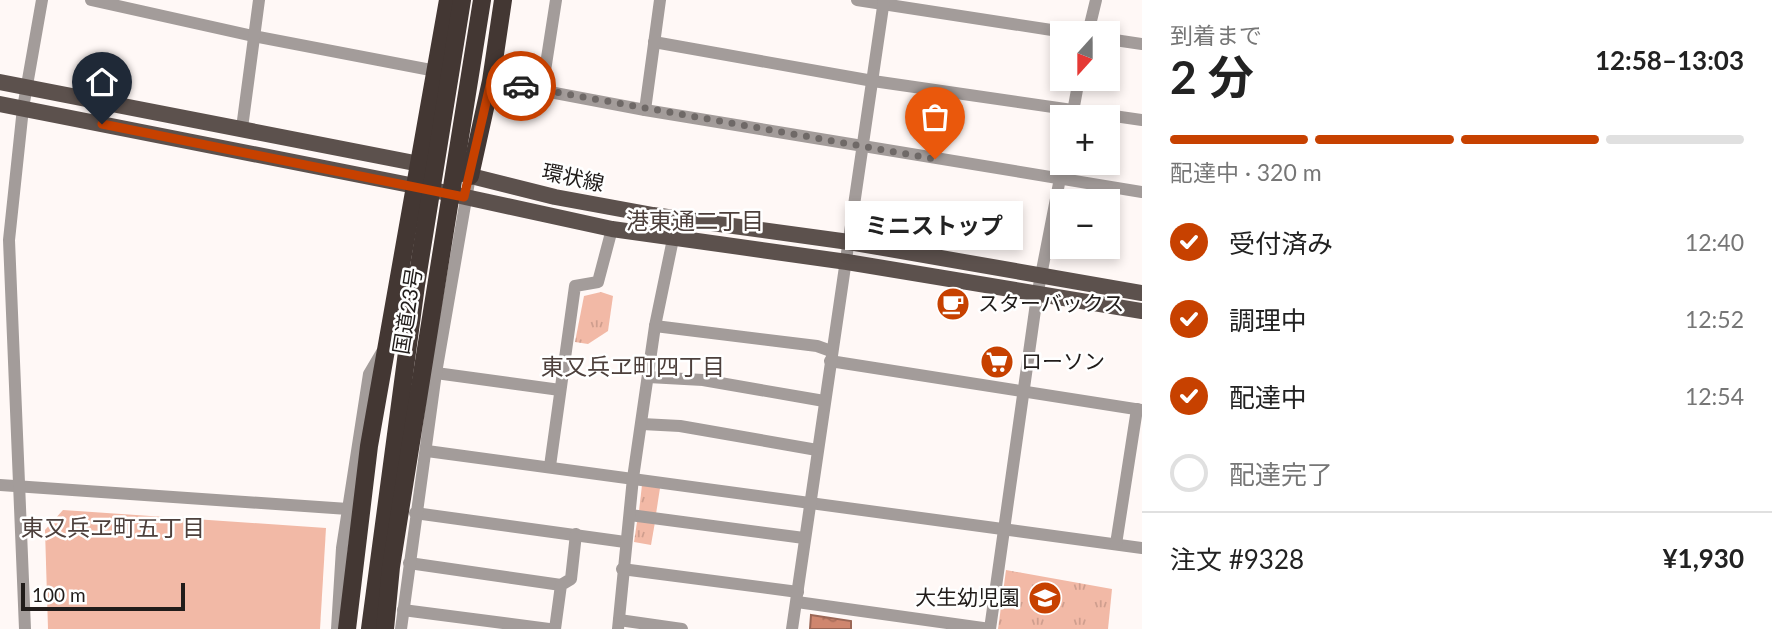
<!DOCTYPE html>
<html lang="ja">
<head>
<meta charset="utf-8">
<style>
  body { margin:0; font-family:Lato,"Noto Sans JP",sans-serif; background:#f6f6f6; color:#222; height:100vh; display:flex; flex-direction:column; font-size:26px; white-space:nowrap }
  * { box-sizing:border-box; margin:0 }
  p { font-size:23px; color:#767676 }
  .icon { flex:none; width:38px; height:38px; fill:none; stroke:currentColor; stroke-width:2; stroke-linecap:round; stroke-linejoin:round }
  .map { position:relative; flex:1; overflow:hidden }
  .panel { display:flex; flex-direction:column; background:#fff; width:630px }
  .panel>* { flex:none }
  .needle { width:46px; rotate:201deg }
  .controls { position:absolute; left:1050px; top:21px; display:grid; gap:14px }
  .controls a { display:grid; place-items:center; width:70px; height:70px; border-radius:0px; background:#fff; box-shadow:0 4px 10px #0003; font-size:35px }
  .scale { position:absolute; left:21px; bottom:18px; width:164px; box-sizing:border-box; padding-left:7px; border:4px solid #211c1a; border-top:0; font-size:19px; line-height:24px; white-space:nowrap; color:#211c1a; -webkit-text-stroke:5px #fff; paint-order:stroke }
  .pin { position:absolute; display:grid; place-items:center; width:60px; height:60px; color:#fff; margin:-72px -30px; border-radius:50% 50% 50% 0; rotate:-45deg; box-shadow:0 0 7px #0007 }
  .pin .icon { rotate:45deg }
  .courier { position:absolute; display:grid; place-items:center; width:70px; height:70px; margin:-35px; border:5px solid #c74100; border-radius:50%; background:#fff; color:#222; box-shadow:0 2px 9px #0007 }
  .bubble { position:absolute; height:49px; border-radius:0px; background:#fff; box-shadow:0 4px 10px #0003; font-size:23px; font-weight:700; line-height:49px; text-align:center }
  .summary em { font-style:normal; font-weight:700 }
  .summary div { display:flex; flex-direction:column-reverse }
  .summary { display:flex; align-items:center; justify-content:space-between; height:119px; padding:0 28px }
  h1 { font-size:46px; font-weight:700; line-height:52px }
  .bar { display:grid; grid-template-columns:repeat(4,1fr); gap:10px 7px; align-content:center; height:84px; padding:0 28px }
  .bar i { height:9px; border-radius:5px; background:#e0e0e0 }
  .bar .on { background:#c74100 }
  .bar p { grid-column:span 4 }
  .line { display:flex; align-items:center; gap:18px; padding:0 28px; border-top:2px solid #e0e0e0 }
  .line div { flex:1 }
  ol { padding:0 28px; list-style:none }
  li { display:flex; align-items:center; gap:21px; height:77px }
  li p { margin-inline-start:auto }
  li .icon { padding:7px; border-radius:50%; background:#c74100; color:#fff; stroke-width:4 }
  li:last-child { color:#767676 }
  li i { width:38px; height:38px; border:4px solid #e0e0e0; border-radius:50% }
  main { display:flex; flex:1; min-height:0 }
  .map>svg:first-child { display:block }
</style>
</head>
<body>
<main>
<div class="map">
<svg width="1142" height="629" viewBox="0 0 1142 629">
  <defs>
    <pattern id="grass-tufts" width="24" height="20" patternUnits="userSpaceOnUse" patternTransform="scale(1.75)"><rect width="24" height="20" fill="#f2b9a6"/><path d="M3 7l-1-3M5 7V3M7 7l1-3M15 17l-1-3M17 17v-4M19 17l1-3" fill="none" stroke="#cf9e8e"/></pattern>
    <pattern id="water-ripples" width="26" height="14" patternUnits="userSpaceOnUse" patternTransform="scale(1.75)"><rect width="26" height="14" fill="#cf866e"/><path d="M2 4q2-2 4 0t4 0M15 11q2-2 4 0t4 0" fill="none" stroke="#a86d5a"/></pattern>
  </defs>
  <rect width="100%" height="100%" fill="#fff8f6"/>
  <g fill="url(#grass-tufts)">
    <path d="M 601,292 L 613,296 L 608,331 L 588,344 L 575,342 L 584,296 Z"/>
    <path d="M 642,485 L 660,488 L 656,514 L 639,511 Z"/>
    <path d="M 637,522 L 655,522 L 651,545 L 634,542 Z"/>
    <path d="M 1006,570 L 1112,589 L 1108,629 L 998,629 Z"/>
  </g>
  <path fill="#f2b9a6" d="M 63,510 L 326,528 L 320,629 L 48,629 L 45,530 Z"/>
  <path fill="url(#water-ripples)" stroke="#9b6655" stroke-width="2" d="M 811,615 L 851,621 L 851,629 L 810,629 Z"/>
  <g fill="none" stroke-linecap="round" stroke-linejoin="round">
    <g stroke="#a39c9a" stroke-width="12">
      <path d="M 91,0 L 253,36 L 436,71"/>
      <path d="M 857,0 L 1071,33"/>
      <path d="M 1088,33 L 1096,0"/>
      <path d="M 1108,39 L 1142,44"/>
      <path d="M 654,42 L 873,81 L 1142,120"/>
      <path d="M 491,81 L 645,110 L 1142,192"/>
      <path d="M 542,90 L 556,0"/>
      <path d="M 645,110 L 660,0"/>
      <path d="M 1072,117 L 1079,79"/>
      <path d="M 242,128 L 259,0"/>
      <path d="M 655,326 L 817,346 L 831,351"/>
      <path d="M 830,361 L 1142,410"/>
      <path d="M 436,373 L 560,390"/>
      <path d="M 648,377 L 703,380 L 824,401"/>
      <path d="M 642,424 L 680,426 L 817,450"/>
      <path d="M 427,451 L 1142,548"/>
      <path d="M 550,466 L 575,286 L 598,282 L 612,229"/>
      <path d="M 0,485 L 348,509"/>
      <path d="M 415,513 L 625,542"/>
      <path d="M 630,515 L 804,538"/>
      <path d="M 1116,544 L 1137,409"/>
      <path d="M 409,563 L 561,585"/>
      <path d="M 622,569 L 798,592"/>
      <path d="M 797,602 L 990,629 L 1037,296 L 1063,163"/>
      <path d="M 403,610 L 549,629"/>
      <path d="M 619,620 L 682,629"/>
      <path d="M 25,629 L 9,240 L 23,108 L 42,0"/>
      <path d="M 337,629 L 342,548 L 369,374 L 382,352"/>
      <path d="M 401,629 L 436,373 L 470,176"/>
      <path d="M 555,629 L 561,585 L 571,579 L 576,534"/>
      <path d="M 618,629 L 633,478 L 655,326 L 673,239"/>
      <path d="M 792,629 L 884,0"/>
    </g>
    <g stroke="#5c514d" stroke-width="16">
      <path d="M 0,82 L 430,166"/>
      <path d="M 0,104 L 415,186 L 612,229 L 847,262 L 1142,311"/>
      <path d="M 459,173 L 555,197 L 653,215 L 849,242 L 1142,293"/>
    </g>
    <g stroke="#433733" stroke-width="18">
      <path d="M 470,176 L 491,81 L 503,0"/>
      <path d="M 347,629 L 369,446 L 448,0"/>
      <path d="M 370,629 L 416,285 L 462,0"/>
      <path d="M 385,629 L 391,567 L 482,0"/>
    </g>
  </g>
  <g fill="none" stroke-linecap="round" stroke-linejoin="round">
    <path stroke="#6f6967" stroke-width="7" stroke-dasharray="0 12.6" d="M 521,86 L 935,159"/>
    <path stroke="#c74100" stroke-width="9" d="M 102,124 L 464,197 L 491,81 L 521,86"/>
  </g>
  <defs>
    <symbol id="cafe-disc" viewBox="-11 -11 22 22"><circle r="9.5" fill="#c74100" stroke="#fff"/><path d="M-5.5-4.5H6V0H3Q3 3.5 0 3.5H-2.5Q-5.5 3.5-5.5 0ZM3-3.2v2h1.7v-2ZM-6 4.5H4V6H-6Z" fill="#fff"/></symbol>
    <symbol id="supermarket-disc" viewBox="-11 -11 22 22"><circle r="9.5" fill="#c74100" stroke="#fff"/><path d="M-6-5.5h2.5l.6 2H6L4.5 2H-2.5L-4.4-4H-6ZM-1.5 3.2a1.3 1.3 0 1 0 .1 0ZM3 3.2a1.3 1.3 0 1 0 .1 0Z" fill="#fff"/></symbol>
    <symbol id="school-disc" viewBox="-11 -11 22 22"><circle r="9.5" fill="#c74100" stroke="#fff"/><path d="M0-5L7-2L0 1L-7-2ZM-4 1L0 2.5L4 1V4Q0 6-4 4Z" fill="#fff"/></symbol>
  </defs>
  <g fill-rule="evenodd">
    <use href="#cafe-disc" x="934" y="285" width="38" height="38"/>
    <use href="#supermarket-disc" x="978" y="343" width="38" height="38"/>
    <use href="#school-disc" x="1026" y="579" width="38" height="38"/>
  </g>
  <g text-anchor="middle" stroke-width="5" stroke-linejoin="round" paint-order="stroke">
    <g font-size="21" fill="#211c1a" stroke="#fff">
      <text transform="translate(573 178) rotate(12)" y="7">環状線</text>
      <text transform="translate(408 311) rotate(-81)" y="7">国道23号</text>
    </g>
    <g font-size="21" fill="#211c1a" stroke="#fff" text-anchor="start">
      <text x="978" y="311">スターバックス</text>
      <text x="1021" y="369">ローソン</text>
      <text x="1020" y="605" text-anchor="end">大生幼児園</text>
    </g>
    <g font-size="23" fill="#4d403c" stroke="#fff">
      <text x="695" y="229">港東通二丁目</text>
      <text x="633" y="375">東又兵ヱ町四丁目</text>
      <text x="113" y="536">東又兵ヱ町五丁目</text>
    </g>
  </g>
</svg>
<div class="controls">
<a><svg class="needle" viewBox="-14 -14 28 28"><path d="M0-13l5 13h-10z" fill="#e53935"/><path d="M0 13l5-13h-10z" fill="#767676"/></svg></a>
<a>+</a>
<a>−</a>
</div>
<div class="scale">100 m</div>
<div class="pin" style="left:935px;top:159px;background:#ea580c"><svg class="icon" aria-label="bag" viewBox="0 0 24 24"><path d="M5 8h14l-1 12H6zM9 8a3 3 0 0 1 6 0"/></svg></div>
<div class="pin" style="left:102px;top:124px;background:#1f2937"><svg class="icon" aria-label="home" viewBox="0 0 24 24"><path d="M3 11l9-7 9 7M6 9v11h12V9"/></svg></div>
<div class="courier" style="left:521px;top:86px"><svg class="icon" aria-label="car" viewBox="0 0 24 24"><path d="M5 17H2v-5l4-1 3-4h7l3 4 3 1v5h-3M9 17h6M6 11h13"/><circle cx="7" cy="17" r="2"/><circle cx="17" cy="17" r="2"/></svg></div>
<div class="bubble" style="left:845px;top:201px;width:178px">ミニストップ</div>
</div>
<section class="panel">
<div class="summary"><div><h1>2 分</h1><p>到着まで</p></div><em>12:58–13:03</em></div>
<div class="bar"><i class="on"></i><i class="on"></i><i class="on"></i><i></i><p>配達中 · 320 m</p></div>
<ol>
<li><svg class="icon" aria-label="check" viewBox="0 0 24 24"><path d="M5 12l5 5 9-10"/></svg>受付済み<p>12:40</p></li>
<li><svg class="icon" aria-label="check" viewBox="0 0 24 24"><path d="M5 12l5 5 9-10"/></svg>調理中<p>12:52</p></li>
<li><svg class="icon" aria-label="check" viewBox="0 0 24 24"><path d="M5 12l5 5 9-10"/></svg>配達中<p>12:54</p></li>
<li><i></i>配達完了</li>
</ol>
<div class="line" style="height:91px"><div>注文 #9328</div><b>¥1,930</b></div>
</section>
</main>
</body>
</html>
